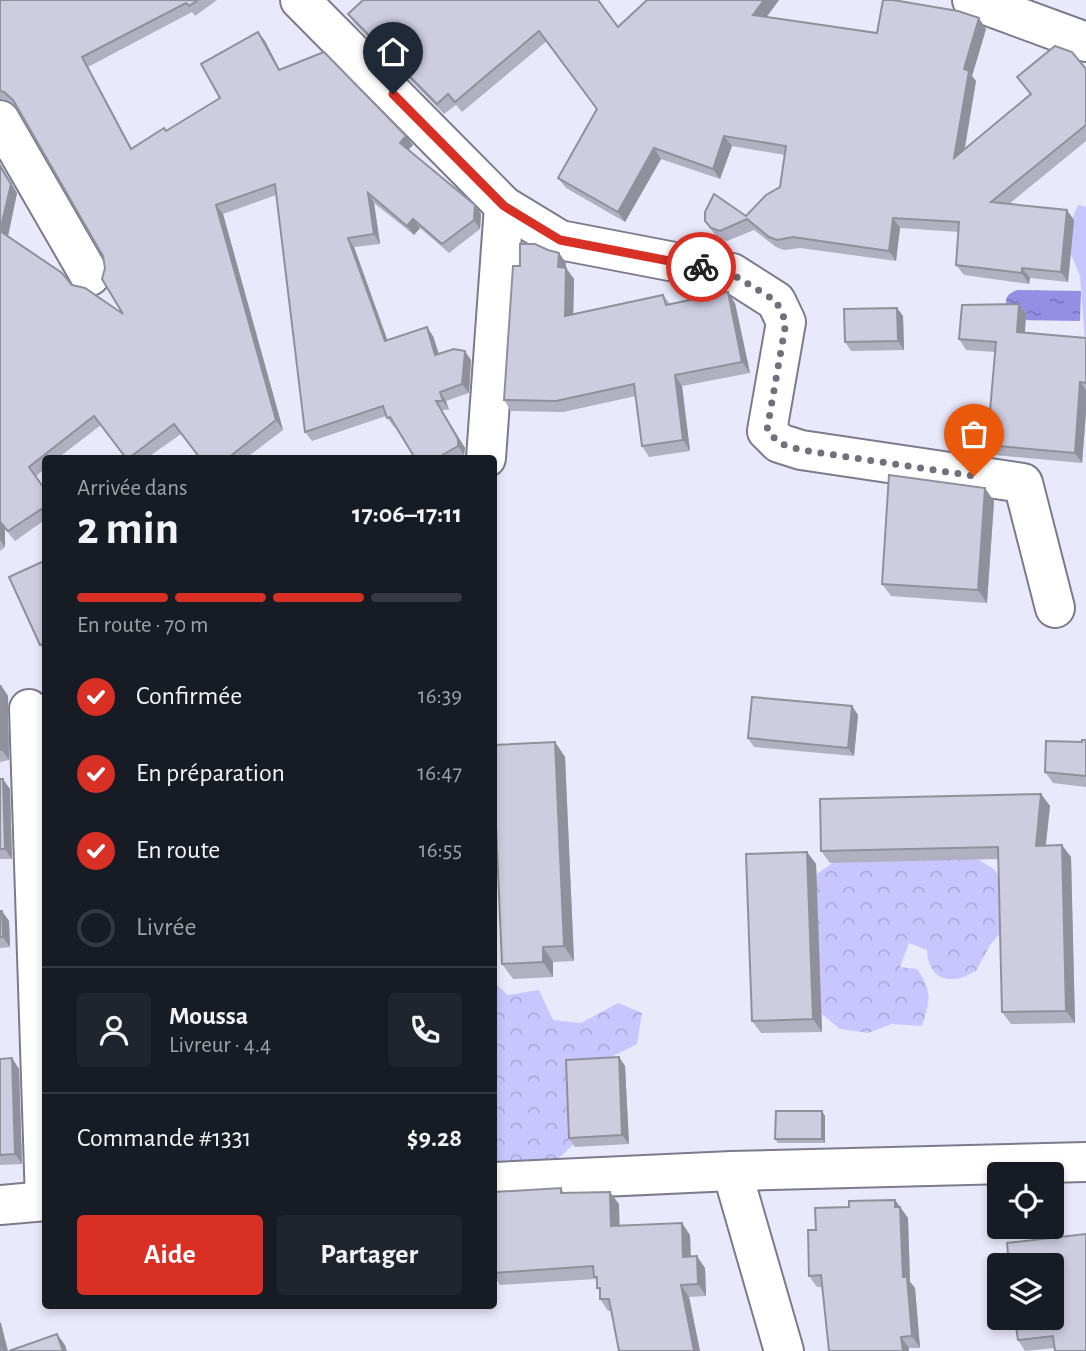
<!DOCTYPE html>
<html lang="fr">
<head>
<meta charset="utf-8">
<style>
  body { margin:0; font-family:"Alegreya Sans",sans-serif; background:#20242c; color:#f1f3f6; height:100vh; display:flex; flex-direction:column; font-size:26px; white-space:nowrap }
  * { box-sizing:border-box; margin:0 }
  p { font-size:23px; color:#9ea1a6 }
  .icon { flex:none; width:38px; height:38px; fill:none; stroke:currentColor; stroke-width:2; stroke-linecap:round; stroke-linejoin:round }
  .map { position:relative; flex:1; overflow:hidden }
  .side { position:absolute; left:42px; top:455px; width:455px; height:854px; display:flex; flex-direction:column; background:#171b24; border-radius:7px; box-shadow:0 4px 10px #0003 }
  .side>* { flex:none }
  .tools { position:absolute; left:987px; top:1162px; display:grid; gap:14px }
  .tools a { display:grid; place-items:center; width:77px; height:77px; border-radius:7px; background:#171b24; box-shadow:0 4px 10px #0003; font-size:35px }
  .pin { position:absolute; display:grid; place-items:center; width:60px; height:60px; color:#fff; margin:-72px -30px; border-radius:50% 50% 50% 0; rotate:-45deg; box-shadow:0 0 7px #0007 }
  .pin .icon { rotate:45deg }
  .courier { position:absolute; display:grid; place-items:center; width:70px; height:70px; margin:-35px; border:5px solid #d93025; border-radius:50%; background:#fff; color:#222; box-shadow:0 2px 9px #0007 }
  .summary em { font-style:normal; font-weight:600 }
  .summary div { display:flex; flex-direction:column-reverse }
  .summary { display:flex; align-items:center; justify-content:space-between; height:119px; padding:0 35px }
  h1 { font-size:46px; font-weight:600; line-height:52px }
  .bar { display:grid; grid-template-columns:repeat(4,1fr); gap:10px 7px; align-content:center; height:84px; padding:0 35px }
  .bar i { height:9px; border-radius:5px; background:#363941 }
  .bar .selected { background:#d93025 }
  .bar p { grid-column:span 4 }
  .line { display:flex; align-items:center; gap:18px; padding:0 35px; border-top:2px solid #363941 }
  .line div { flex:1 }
  .round { display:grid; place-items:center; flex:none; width:74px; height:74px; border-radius:7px; background:#20242c }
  ol { padding:0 35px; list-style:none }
  li { display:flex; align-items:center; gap:21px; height:77px }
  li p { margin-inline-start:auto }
  li .icon { padding:7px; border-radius:50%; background:#d93025; color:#fff; stroke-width:4 }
  li:last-child { color:#9ea1a6 }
  li i { width:38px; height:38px; border:4px solid #363941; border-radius:50% }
  .button { display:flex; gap:14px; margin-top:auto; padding:14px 35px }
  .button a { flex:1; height:80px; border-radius:7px; background:#d93025; color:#fff; font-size:28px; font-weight:600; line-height:80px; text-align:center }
  .button a+a { background:#20242c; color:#f1f3f6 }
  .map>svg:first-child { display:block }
</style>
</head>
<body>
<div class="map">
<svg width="1086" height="1351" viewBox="0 0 1086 1351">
  <defs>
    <pattern id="forest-crowns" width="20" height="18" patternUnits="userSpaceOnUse" patternTransform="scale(1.75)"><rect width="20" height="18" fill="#c9c6ff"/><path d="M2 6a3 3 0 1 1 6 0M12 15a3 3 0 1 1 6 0" fill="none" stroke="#adaadb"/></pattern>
    <pattern id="water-ripples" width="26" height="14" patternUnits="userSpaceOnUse" patternTransform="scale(1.75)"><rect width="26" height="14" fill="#968ee5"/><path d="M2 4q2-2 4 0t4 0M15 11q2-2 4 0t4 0" fill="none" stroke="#7b74ba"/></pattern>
  </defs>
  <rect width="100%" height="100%" fill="#e9e9fc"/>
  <path fill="#c9c6ff" d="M 1078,205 L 1086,207 L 1086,356 L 1080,276 L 1064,238 Z"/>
  <g fill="url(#forest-crowns)">
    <path d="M 965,851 L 995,870 L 1017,914 L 990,945 L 976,971 C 970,974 961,979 954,979 C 934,980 928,966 927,950 L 909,943 L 900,967 L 917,969 C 933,992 930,1000 922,1026 L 892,1024 L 868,1033 L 840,1029 L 811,1005 L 805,882 L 846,854 Z"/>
    <path d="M 494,983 L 508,995 L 539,990 L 553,1020 L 581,1023 L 618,1003 L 642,1013 L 637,1044 L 611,1057 L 587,1078 L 586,1133 L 551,1165 L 494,1167 Z"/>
  </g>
  <path fill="url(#water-ripples)" d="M 1017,290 L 1081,291 L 1080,321 L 1016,320 C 1008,309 998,297 1017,290 Z"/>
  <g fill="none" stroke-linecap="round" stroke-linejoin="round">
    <defs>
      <g id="minor">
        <path d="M 300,0 L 504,206 L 560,240 L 732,273 L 776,301 L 786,322 L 767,431 L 779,443 L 801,450 L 1023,483 L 1055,608"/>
        <path d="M 972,0 L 1086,42"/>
        <path d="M 0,120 L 90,276"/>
        <path d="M 486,458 L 504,206"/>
        <path d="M 29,709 L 45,1201"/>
        <path d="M 732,1171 L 784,1351"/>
        <path d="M 494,1182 L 732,1171 L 1086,1162"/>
        <path d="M 0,1205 L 46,1201"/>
      </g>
    </defs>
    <use href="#minor" stroke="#7c7b8c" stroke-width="42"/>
    <use href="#minor" stroke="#fff" stroke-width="38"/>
  </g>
  <g fill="#b1b0c1">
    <path d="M 0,0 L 217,0 L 195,16 L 192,12 L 88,67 L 132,149 L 166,131 L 220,98 L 258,32 L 265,41 L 280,70 L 413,145 L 408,150 L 475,205 L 481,214 L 480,229 L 449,253 L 420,228 L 414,235 L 374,203 L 380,244 L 354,247 L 387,340 L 433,336 L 439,354 L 471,360 L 469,393 L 446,401 L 449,410 L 442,410 L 465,448 L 464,455 L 459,458 L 415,458 L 396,426 L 394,427 L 386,416 L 312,441 L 305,432 L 276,195 L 223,214 L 283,430 L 246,458 L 200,458 L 181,434 L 147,458 L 125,458 L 101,425 L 58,458 L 46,458 L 46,468 L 36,476 L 46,491 L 46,519 L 15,541 L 5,529 L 5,547 L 0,551 L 0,164 L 17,193 L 8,236 L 72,285 L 123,314 L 105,268 L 103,256 L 16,107 L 10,101 L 0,99 Z"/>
    <path d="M 779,0 L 767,17 L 877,33 L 986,29 L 972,76 L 976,81 L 965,149 L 1031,95 L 1017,77 L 1086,69 L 1086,141 L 1009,204 L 1074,220 L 1068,282 L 1030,278 L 1029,284 L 964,275 L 956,265 L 959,232 L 900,228 L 896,261 L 800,248 L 784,250 L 776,247 L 754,230 L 727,241 L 718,239 L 705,221 L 746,216 L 780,187 L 785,155 L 732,146 L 720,179 L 661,159 L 625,222 L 566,188 L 558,178 L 597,109 L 547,41 L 462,112 L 456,105 L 444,114 L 355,24 L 348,14 L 618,27 Z"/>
    <path d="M 548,250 L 559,253 L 566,263 L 566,268 L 574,279 L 573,314 L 663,295 L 670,304 L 735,303 L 750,373 L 682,386 L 690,451 L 649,457 L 642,446 L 636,396 L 563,412 L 511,411 L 504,400 L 520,266 Z"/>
    <path d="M 1019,304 L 1026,314 L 1025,332 L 1086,338 L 1086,412 L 1082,463 L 994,455 L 987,445 L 995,352 L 966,350 L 959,339 Z"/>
    <path d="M 897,308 L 903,316 L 904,350 L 851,351 L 845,342 Z"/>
    <path d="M 994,501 L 987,603 L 891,596 L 882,584 Z"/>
    <path d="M 46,560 L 46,652 L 40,645 Z"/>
    <path d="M 0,685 L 8,696 L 9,760 L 0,762 Z"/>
    <path d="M 852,706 L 858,715 L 854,756 L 754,747 L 748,738 Z"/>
    <path d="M 1086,740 L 1086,787 L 1053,783 L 1045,772 L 1082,742 Z"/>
    <path d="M 555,742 L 565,757 L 574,961 L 553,962 L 553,977 L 513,979 L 502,964 L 496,819 L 494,819 L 494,745 Z"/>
    <path d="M 0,779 L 10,789 L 12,859 L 0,859 Z"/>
    <path d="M 1041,794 L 1050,806 L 1046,845 L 1071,857 L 1075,1023 L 1011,1024 L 1002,1012 L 998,859 L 830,863 L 821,851 Z"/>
    <path d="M 807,852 L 816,864 L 822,1032 L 761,1033 L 752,1021 Z"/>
    <path d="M 0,911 L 9,921 L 10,947 L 0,948 Z"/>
    <path d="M 619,1057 L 625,1066 L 629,1144 L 575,1147 L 569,1138 Z"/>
    <path d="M 12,1058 L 19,1069 L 22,1164 L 0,1165 L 0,1059 Z"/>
    <path d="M 825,1116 L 825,1143 L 778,1143 L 775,1139 Z"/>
    <path d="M 561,1188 L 564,1193 L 619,1204 L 619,1225 L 690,1235 L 691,1257 L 705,1268 L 706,1296 L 689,1297 L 700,1351 L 619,1351 L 611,1311 L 608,1311 L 600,1299 L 600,1291 L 597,1288 L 597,1282 L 595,1279 L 500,1285 L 494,1276 L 494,1192 Z"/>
    <path d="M 895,1200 L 908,1218 L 910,1282 L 915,1288 L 920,1348 L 909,1348 L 909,1351 L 829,1351 L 822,1287 L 817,1287 L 809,1276 L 816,1230 L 849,1207 Z"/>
    <path d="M 1086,1234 L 1054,1348 L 1025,1351 L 1018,1340 Z"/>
    <path d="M 80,1306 L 114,1306 L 82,1308 Z"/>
    <path d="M 227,1306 L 300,1306 L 300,1308 L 269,1308 L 267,1306 Z"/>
  </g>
  <g fill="#90909d">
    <path d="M 764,0 L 779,0 L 760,25 L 753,15 Z"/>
    <path d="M 979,18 L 986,29 L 972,76 L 976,81 L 961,168 L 954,158 L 964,69 Z"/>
    <path d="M 258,32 L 265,41 L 285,80 L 279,70 Z"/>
    <path d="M 82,57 L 88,67 L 137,159 L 131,149 Z"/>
    <path d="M 406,136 L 413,145 L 406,152 L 400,143 Z"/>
    <path d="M 724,136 L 732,146 L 720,179 L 713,169 Z"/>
    <path d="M 654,148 L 661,159 L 625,222 L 618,212 Z"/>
    <path d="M 0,164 L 17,193 L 7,241 L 0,231 Z"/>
    <path d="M 368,193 L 374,203 L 380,244 L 374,234 Z"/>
    <path d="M 216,205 L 223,214 L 283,430 L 276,420 Z"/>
    <path d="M 475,205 L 481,214 L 480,229 L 474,220 Z"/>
    <path d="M 1067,210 L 1074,220 L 1068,282 L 1061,272 Z"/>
    <path d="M 893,218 L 900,228 L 896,261 L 889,251 Z"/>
    <path d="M 413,219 L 420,228 L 414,235 L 407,226 Z"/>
    <path d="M 348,238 L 354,247 L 391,350 L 385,341 Z"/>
    <path d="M 559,253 L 566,263 L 566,278 L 558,267 Z"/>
    <path d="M 566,268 L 574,279 L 573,327 L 565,316 Z"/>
    <path d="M 1022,268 L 1030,278 L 1029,284 L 1022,273 Z"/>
    <path d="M 728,292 L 735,303 L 750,373 L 742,362 Z"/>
    <path d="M 1019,304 L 1026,314 L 1024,342 L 1017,332 Z"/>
    <path d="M 897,308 L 903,316 L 904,350 L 898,341 Z"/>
    <path d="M 427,327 L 433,336 L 442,364 L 435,355 Z"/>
    <path d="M 465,351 L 471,360 L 469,393 L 462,384 Z"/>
    <path d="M 675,375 L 682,386 L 690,451 L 683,440 Z"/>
    <path d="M 1080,382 L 1086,390 L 1086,412 L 1082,463 L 1075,453 Z"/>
    <path d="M 440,392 L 446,401 L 449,410 L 443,401 Z"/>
    <path d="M 436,401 L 465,448 L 464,455 L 458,446 Z"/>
    <path d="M 985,488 L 994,501 L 987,603 L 978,590 Z"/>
    <path d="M 0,522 L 5,529 L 5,547 L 0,540 Z"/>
    <path d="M 1,685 L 8,696 L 9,760 L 2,750 Z"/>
    <path d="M 852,706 L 858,715 L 854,756 L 848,748 Z"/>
    <path d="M 555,742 L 565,757 L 574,961 L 564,946 Z"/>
    <path d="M 3,779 L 10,789 L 12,859 L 5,849 Z"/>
    <path d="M 1041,794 L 1050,806 L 1044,858 L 1036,846 Z"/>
    <path d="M 1062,845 L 1071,857 L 1075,1023 L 1066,1011 Z"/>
    <path d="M 807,852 L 816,864 L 822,1032 L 813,1019 Z"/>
    <path d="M 2,911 L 9,921 L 10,947 L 3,937 Z"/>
    <path d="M 543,947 L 553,962 L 553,977 L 543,962 Z"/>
    <path d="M 619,1057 L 625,1066 L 629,1144 L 622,1135 Z"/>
    <path d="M 12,1058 L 19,1069 L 22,1164 L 15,1154 Z"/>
    <path d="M 822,1111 L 825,1116 L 825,1143 L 822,1139 Z"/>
    <path d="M 610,1192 L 619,1204 L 620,1238 L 611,1226 Z"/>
    <path d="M 895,1200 L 908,1218 L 910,1282 L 915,1288 L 920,1348 L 912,1336 L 903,1277 Z"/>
    <path d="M 682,1223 L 690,1235 L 691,1269 L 683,1257 Z"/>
    <path d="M 697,1256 L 705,1268 L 706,1296 L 698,1284 Z"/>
    <path d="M 681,1285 L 689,1297 L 700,1351 L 694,1351 Z"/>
    <path d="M 0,1322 L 1,1323 L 8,1351 L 3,1351 L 0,1338 Z"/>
    <path d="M 57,1334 L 65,1345 L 67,1351 L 63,1351 Z"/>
    <path d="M 901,1337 L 909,1348 L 909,1351 L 903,1351 Z"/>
  </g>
  <g fill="#cecde0" stroke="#90909d" stroke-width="2">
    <path d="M 0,0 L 198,0 L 189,6 L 186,3 L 82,57 L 131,149 L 164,128 L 166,131 L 220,98 L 201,64 L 258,32 L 279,70 L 324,52 L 406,136 L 400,143 L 475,205 L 474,220 L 442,244 L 413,219 L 407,226 L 368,193 L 374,234 L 348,238 L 385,341 L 427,327 L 435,355 L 454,349 L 465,351 L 462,384 L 440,392 L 443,401 L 436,401 L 458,439 L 458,446 L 437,458 L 415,458 L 390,417 L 387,418 L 383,406 L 305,432 L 275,184 L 216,205 L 276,420 L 228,458 L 200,458 L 174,424 L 129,458 L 126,458 L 94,416 L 29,467 L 46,491 L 46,506 L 8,531 L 0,522 L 0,166 L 11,184 L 0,231 L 62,273 L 72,285 L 85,288 L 123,314 L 102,279 L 105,268 L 103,256 L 13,100 L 4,92 L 0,91 Z"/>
    <path d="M 363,0 L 598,0 L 618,27 L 647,0 L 764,0 L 753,15 L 877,33 L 883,0 L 893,0 L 958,11 L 979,18 L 964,69 L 969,71 L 954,158 L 1031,94 L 1017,77 L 1055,46 L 1072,52 L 1086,69 L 1086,125 L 991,202 L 1067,210 L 1061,272 L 1022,268 L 1022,273 L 956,265 L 959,222 L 893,218 L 889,251 L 793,237 L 777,240 L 769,237 L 747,219 L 720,231 L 711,228 L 705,221 L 705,212 L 714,194 L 746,216 L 766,195 L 780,187 L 786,146 L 724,136 L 713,169 L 654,148 L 618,212 L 558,178 L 597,109 L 539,31 L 455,102 L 448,94 L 437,104 L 348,14 Z"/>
    <path d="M 520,244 L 535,244 L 548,250 L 559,253 L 558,267 L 566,268 L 565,316 L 663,295 L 666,305 L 728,292 L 742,362 L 675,375 L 683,440 L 642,446 L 634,384 L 556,401 L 504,400 L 513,266 L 520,266 Z"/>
    <path d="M 1019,304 L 1017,332 L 1086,338 L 1086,383 L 1080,382 L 1075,453 L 987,445 L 996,342 L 959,339 L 962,305 Z"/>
    <path d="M 897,308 L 898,341 L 845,342 L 844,309 Z"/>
    <path d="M 889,475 L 985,488 L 978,590 L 882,584 Z"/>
    <path d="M 46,560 L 46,643 L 40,645 L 9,577 Z"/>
    <path d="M 0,685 L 2,750 L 0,750 Z"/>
    <path d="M 752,697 L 852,706 L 848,748 L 748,738 Z"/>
    <path d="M 1082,740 L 1086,740 L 1086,776 L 1045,772 L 1046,741 L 1082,742 Z"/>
    <path d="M 555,742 L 564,946 L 543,947 L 543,962 L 502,964 L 495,803 L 494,803 L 494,745 Z"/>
    <path d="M 0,779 L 3,779 L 5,849 L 0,849 Z"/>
    <path d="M 1041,794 L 1036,846 L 1062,845 L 1066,1011 L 1002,1012 L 998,847 L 821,851 L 820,799 Z"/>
    <path d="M 807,852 L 813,1019 L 752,1021 L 746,854 Z"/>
    <path d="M 0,911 L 2,911 L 3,937 L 0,937 Z"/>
    <path d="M 619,1057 L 622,1135 L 569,1138 L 566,1060 Z"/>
    <path d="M 12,1058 L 15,1154 L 0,1155 L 0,1059 Z"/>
    <path d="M 776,1111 L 822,1111 L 822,1139 L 775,1139 Z"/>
    <path d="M 561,1188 L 561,1193 L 610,1192 L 611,1226 L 682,1223 L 683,1257 L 697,1256 L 698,1284 L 681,1285 L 694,1351 L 619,1351 L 609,1299 L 600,1299 L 600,1288 L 597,1288 L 597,1277 L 594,1277 L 593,1266 L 494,1273 L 494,1192 Z"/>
    <path d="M 895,1200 L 895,1207 L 900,1207 L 903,1277 L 907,1277 L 912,1336 L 901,1337 L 903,1351 L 829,1351 L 821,1275 L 809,1276 L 808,1230 L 816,1230 L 815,1208 L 849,1207 L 849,1201 Z"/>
    <path d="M 1086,1234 L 1086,1351 L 1055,1351 L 1053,1336 L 1018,1340 L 1015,1318 L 1052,1318 L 1052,1265 L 1009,1265 L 1007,1243 Z"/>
    <path d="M 57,1334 L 63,1351 L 9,1351 Z"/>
    <path d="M 0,1338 L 3,1351 L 0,1351 Z"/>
  </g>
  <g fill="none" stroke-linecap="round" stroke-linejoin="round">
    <path stroke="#71707c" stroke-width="7" stroke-dasharray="0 12.6" d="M 701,267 L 732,274 L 776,301 L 786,322 L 767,430 L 779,443 L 801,450 L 974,476"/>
    <path stroke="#d93025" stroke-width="9" d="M 393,94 L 504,206 L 560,240 L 701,267"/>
  </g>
</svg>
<div class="tools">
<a><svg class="icon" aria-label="locate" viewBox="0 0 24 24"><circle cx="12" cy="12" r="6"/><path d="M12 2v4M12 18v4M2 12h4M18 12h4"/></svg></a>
<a><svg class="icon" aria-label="layers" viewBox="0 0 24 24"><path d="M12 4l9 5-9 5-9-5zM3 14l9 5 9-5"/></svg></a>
</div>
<div class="pin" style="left:974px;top:476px;background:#ea580c"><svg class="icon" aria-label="bag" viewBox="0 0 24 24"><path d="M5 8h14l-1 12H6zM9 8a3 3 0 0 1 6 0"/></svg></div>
<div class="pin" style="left:393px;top:94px;background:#1f2937"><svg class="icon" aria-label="home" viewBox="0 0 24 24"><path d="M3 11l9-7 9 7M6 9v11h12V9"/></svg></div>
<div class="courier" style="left:701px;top:267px"><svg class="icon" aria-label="bike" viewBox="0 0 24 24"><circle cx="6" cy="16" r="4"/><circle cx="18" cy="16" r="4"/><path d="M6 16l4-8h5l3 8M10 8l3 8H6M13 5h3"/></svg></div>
<section class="side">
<div class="summary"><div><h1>2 min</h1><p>Arrivée dans</p></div><em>17:06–17:11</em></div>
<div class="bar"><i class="selected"></i><i class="selected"></i><i class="selected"></i><i></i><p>En route · 70 m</p></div>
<ol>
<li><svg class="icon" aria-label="check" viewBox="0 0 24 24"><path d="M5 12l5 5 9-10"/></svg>Confirmée<p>16:39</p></li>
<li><svg class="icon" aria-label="check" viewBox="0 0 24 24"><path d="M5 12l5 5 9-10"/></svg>En préparation<p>16:47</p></li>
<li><svg class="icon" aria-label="check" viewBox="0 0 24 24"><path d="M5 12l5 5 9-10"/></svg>En route<p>16:55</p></li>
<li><i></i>Livrée</li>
</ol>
<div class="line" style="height:126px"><a class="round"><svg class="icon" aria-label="person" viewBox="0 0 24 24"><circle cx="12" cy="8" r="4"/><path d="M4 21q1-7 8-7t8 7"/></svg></a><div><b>Moussa</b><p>Livreur · 4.4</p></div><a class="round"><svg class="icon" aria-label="phone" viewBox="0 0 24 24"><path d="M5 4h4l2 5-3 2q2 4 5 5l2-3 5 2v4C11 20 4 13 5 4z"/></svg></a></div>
<div class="line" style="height:91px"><div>Commande #1331</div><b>$9.28</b></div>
<div class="button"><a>Aide</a><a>Partager</a></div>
</section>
</div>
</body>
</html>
